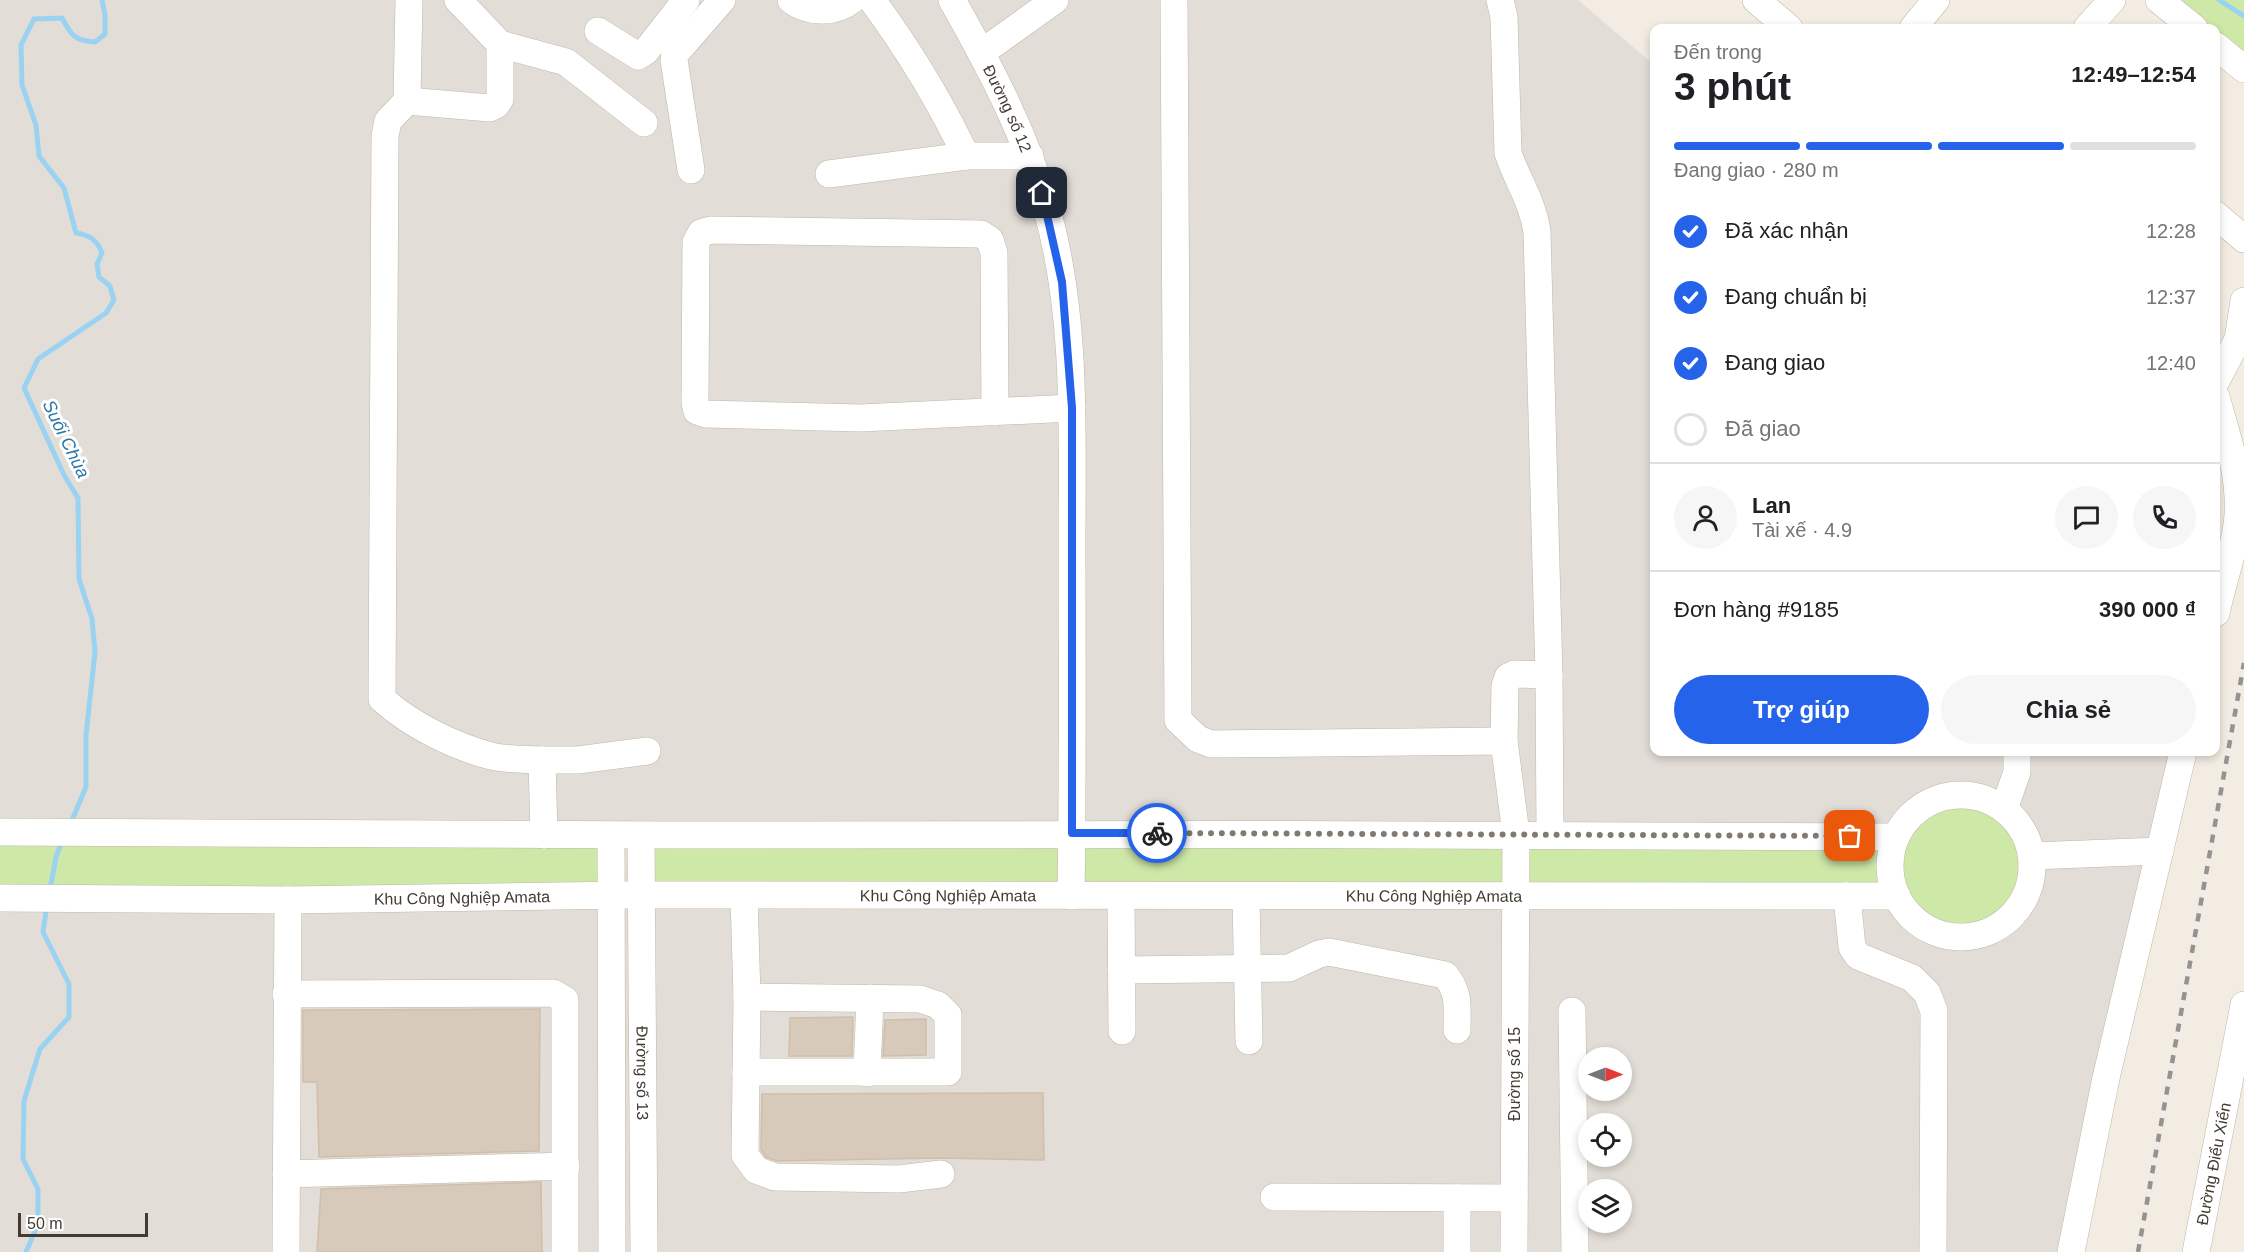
<!DOCTYPE html>
<html lang="vi">
<head>
<meta charset="utf-8">
<style>
  body { margin:0; font-family:Helvetica,sans-serif; background:#f6f6f6; color:#202124; height:100vh; display:flex; flex-direction:column; font-size:22px; white-space:nowrap }
  * { box-sizing:border-box; margin:0 }
  p { font-size:20px; color:#757577 }
  .icon { flex:none; width:33px; height:33px; fill:none; stroke:currentColor; stroke-width:2; stroke-linecap:round; stroke-linejoin:round }
  .map { position:relative; flex:1; overflow:hidden }
  .drawer { position:absolute; left:1650px; top:24px; width:570px; height:732px; display:flex; flex-direction:column; background:#fff; border-radius:12px; box-shadow:0 3px 9px #0003 }
  .drawer>* { flex:none }
  .needle { width:39px; rotate:90deg }
  .tools { position:absolute; left:1578px; top:1047px; display:grid; gap:12px }
  .tools a { display:grid; place-items:center; width:54px; height:54px; border-radius:50%; background:#fff; box-shadow:0 3px 9px #0003; font-size:30px }
  .scale { position:absolute; left:18px; bottom:15px; width:130px; box-sizing:border-box; padding-left:6px; border:3px solid #433c32; border-top:0; font-size:16px; line-height:21px; white-space:nowrap; color:#433c32; -webkit-text-stroke:4px #fff; paint-order:stroke }
  .pin { position:absolute; display:grid; place-items:center; width:51px; height:51px; color:#fff; margin:-26px; border-radius:12px; box-shadow:0 3px 9px #0006 }
  .courier { position:absolute; display:grid; place-items:center; width:60px; height:60px; margin:-30px; border:4px solid #2563eb; border-radius:50%; background:#fff; color:#222; box-shadow:0 2px 8px #0007 }
  .head em { font-style:normal; font-weight:600 }
  .head div { display:flex; flex-direction:column-reverse }
  .head { display:flex; align-items:center; justify-content:space-between; height:102px; padding:0 24px }
  h1 { font-size:39px; font-weight:600; line-height:45px }
  .bar { display:grid; grid-template-columns:repeat(4,1fr); gap:9px 6px; align-content:center; height:72px; padding:0 24px }
  .bar i { height:8px; border-radius:4px; background:#e0e0e0 }
  .bar .current { background:#2563eb }
  .bar p { grid-column:span 4 }
  .line { display:flex; align-items:center; gap:15px; padding:0 24px; border-top:2px solid #e0e0e0 }
  .line div { flex:1 }
  .round { display:grid; place-items:center; flex:none; width:63px; height:63px; border-radius:32px; background:#f6f6f6 }
  ol { padding:0 24px; list-style:none }
  li { display:flex; align-items:center; gap:18px; height:66px }
  li p { margin-inline-start:auto }
  li .icon { padding:6px; border-radius:50%; background:#2563eb; color:#fff; stroke-width:4 }
  li:last-child { color:#757577 }
  li i { width:33px; height:33px; border:3px solid #e0e0e0; border-radius:50% }
  .button { display:flex; gap:12px; margin-top:auto; padding:12px 24px }
  .button a { flex:1; height:69px; border-radius:36px; background:#2563eb; color:#fff; font-size:24px; font-weight:600; line-height:69px; text-align:center }
  .button a+a { background:#f6f6f6; color:#202124 }
  .map>svg:first-child { display:block }
</style>
</head>
<body>
<div class="map">
<svg width="2244" height="1252" viewBox="0 0 2244 1252">
  <rect width="100%" height="100%" fill="#f2ece2"/>
  <path fill="#e3ddd7" fill-rule="evenodd" d="M 0,0 L 1578,0 L 1654,65 L 1654,752 L 2179,752 L 2067,1252 L 0,1252 ZM 1588,1058 L 1622,1058 L 1622,1090 L 1588,1090 ZM 1588,1124 L 1622,1124 L 1622,1156 L 1588,1156 ZM 1588,1190 L 1622,1190 L 1622,1222 L 1588,1222 Z"/>
  <g fill="#cee8a8">
    <path d="M 2166,0 L 2244,0 L 2244,64 L 2216,41 L 2216,28 L 2200,28 Z"/>
    <circle cx="1961" cy="866" r="61"/>
    <path d="M 0,842 L 606,846 L 607,885 L 289,890 L 0,887 Z"/>
    <path d="M 1067,843 L 1066,886 L 647,885 L 647,846 Z"/>
    <path d="M 1078,843 L 1510,844 L 1510,886 L 1077,886 Z"/>
    <path d="M 1521,844 L 1883,845 L 1881,859 L 1883,886 L 1521,886 Z"/>
  </g>
  <g fill="none" stroke-linecap="round" stroke-linejoin="round">
    <g stroke="#9ad2f2" stroke-width="5">
      <path d="M 2219,0 L 2244,16"/>
      <path d="M 70,825 L 86,787 L 86,735 L 95,652 L 92,619 L 79,579 L 78,498 L 64,475 L 24,388 L 38,359 L 106,313 L 114,300 L 110,286 L 99,277 L 97,264 L 102,253 C 97,240 90,235 76,233 L 64,188 L 39,156 L 36,125 L 22,85 L 21,45 L 34,19 L 62,18 C 71,35 75,41 95,42 L 105,34 L 105,15 L 102,0"/>
      <path d="M 50,890 L 56,857 L 62,841"/>
      <path d="M 26,1252 L 38,1224 L 38,1189 L 23,1159 L 24,1101 L 40,1049 L 69,1017 L 69,984 L 43,932 L 47,905"/>
    </g>
  </g>
  <g fill="#d7caba" stroke="#cfbfaa" stroke-width="1.5">
    <path d="M 540,1009 L 539,1151 L 319,1157 L 317,1082 L 303,1082 L 303,1010 Z"/>
    <path d="M 853,1017 L 852,1056 L 789,1056 L 790,1018 Z"/>
    <path d="M 926,1019 L 926,1055 L 883,1056 L 885,1020 Z"/>
    <path d="M 1043,1093 L 1044,1160 L 939,1158 L 777,1161 L 766,1157 L 761,1150 L 762,1094 Z"/>
    <path d="M 541,1182 L 542,1252 L 317,1252 L 321,1189 Z"/>
  </g>
  <g fill="none" stroke-linecap="round" stroke-linejoin="round">
    <defs>
      <g id="minor">
        <path d="M 409,0 L 407,101 L 388,121 L 385,136 L 382,699 C 411,725 453,746 491,756 C 507,760 526,759 542,760"/>
        <path d="M 791,0 C 808,13 834,14 852,0"/>
        <path d="M 872,0 C 908,49 940,101 966,156 L 1030,156"/>
        <path id="s1" d="M 952,0 C 990,67 1026,135 1047,210 C 1077,316 1072,431 1072,540 C 1072,659 1073,778 1071,896"/>
        <path d="M 1174,0 L 1178,720 L 1198,739 L 1211,744 L 1504,741 L 1516,834 L 1514,1252"/>
        <path d="M 1500,0 L 1504,17 L 1508,153 C 1517,180 1533,202 1537,232 L 1549,675 L 1550,834"/>
        <path d="M 1756,0 L 1789,28"/>
        <path d="M 2159,0 L 2194,28"/>
        <path d="M 1913,28 L 1936,0"/>
        <path d="M 2087,28 L 2112,0"/>
        <path d="M 598,31 L 638,56 L 646,51 L 686,0"/>
        <path d="M 500,44 L 566,62 L 644,123"/>
        <path d="M 2216,46 L 2244,69"/>
        <path d="M 981,53 L 1055,0"/>
        <path d="M 407,101 L 490,108 L 496,105 L 500,99 L 500,44 L 458,0"/>
        <path d="M 691,170 L 674,60 L 675,54 L 722,0"/>
        <path d="M 829,174 L 966,156"/>
        <path d="M 2216,215 L 2244,239"/>
        <path d="M 2216,381 L 2238,339 L 2244,301"/>
        <path d="M 2216,397 C 2227,436 2240,473 2238,514 C 2237,542 2222,584 2216,613"/>
        <path d="M 995,412 L 994,253 L 990,240 L 981,234 L 711,230 L 701,233 L 696,242 L 695,403 L 697,411 L 706,414 L 861,418 L 1072,408"/>
        <path d="M 1504,741 L 1505,686 L 1508,677 L 1514,674 L 1549,675"/>
        <circle cx="1961" cy="866" r="71"/>
        <path d="M 2004,809 L 2017,772 L 2017,752"/>
        <path d="M 0,832 C 632,839 1264,831 1896,837"/>
        <path d="M 544,835 L 542,760 L 578,760 L 647,751"/>
        <path d="M 611,836 L 612,1252"/>
        <path id="s2" d="M 641,836 L 644,1252"/>
        <path d="M 2032,856 L 2160,851"/>
        <path d="M 744,896 L 747,997 L 920,999 L 938,1005 L 948,1015 L 948,1072 L 746,1072"/>
        <path d="M 1121,896 L 1122,1031"/>
        <path d="M 1847,896 L 1852,947 L 1858,956 L 1912,978 L 1927,993 L 1934,1011 L 1933,1252"/>
        <path d="M 1246,897 L 1249,1041"/>
        <path id="s3" d="M 0,898 L 288,900 L 626,895 L 1897,896"/>
        <path d="M 1121,970 L 1289,968 L 1319,954 L 1329,952 L 1445,975 C 1460,992 1457,1008 1457,1030"/>
        <path d="M 286,994 L 553,993 L 565,1000 L 565,1252"/>
        <path d="M 747,997 L 745,1155 L 756,1170 L 775,1177 L 899,1179 L 941,1174"/>
        <path d="M 1572,1011 L 1575,1252"/>
        <path d="M 867,1073 L 870,998"/>
        <path d="M 286,1174 L 566,1166"/>
        <path d="M 1274,1197 L 1514,1198"/>
        <path d="M 1457,1198 L 1457,1252"/>
        <path d="M 286,1252 L 288,900"/>
        <path d="M 2071,1252 L 2106,1078 L 2183,752"/>
        <path id="s4" d="M 2196,1252 L 2244,1005"/>
      </g>
    </defs>
    <use href="#minor" stroke="#c0b7a7" stroke-width="28"/>
    <use href="#minor" stroke="#fff" stroke-width="27"/>
    <path stroke="#939393" stroke-width="4.5" stroke-dasharray="8 8" stroke-linecap="butt" d="M 2138,1252 L 2244,663"/>
  </g>
  <g fill="none" stroke-linecap="round" stroke-linejoin="round">
    <path stroke="#807a70" stroke-width="6" stroke-dasharray="0 10.8" d="M 1157,833 L 1850,836"/>
    <path stroke="#2563eb" stroke-width="8" d="M 1042,193 L 1062,282 L 1072,408 L 1072,833 L 1157,833"/>
  </g>
  <g text-anchor="middle" stroke-width="6" stroke-linejoin="round" paint-order="stroke">
    <g font-size="16" fill="#433c32" stroke="#fff">
      <text dy="6" stroke="none"><textPath href="#s1" startOffset="122">Đường số 12</textPath></text>
      <text dy="6" stroke="none"><textPath href="#s3" startOffset="948">Khu Công Nghiệp Amata</textPath></text>
      <text dy="6" stroke="none"><textPath href="#s3" startOffset="1434">Khu Công Nghiệp Amata</textPath></text>
      <text dy="6" stroke="none"><textPath href="#s3" startOffset="462">Khu Công Nghiệp Amata</textPath></text>
      <text dy="6" stroke="none"><textPath href="#s2" startOffset="237">Đường số 13</textPath></text>
      <text transform="translate(1514 1074) rotate(-90)" y="6">Đường số 15</text>
      <text dy="6" stroke="none"><textPath href="#s4" startOffset="90">Đường Điểu Xiển</textPath></text>
    </g>
    <g font-size="18" font-style="italic" fill="#2878aa" stroke="#fff">
      <text transform="translate(66 439) rotate(64)" y="6">Suối Chùa</text>
    </g>
  </g>
</svg>
<div class="tools">
<a><svg class="needle" viewBox="-14 -14 28 28"><path d="M0-13l5 13h-10z" fill="#e53935"/><path d="M0 13l5-13h-10z" fill="#757577"/></svg></a>
<a><svg class="icon" aria-label="locate" viewBox="0 0 24 24"><circle cx="12" cy="12" r="6"/><path d="M12 2v4M12 18v4M2 12h4M18 12h4"/></svg></a>
<a><svg class="icon" aria-label="layers" viewBox="0 0 24 24"><path d="M12 4l9 5-9 5-9-5zM3 14l9 5 9-5"/></svg></a>
</div>
<div class="scale">50 m</div>
<div class="pin" style="left:1850px;top:836px;background:#ea580c"><svg class="icon" aria-label="bag" viewBox="0 0 24 24"><path d="M5 8h14l-1 12H6zM9 8a3 3 0 0 1 6 0"/></svg></div>
<div class="pin" style="left:1042px;top:193px;background:#1f2937"><svg class="icon" aria-label="home" viewBox="0 0 24 24"><path d="M3 11l9-7 9 7M6 9v11h12V9"/></svg></div>
<div class="courier" style="left:1157px;top:833px"><svg class="icon" aria-label="bike" viewBox="0 0 24 24"><circle cx="6" cy="16" r="4"/><circle cx="18" cy="16" r="4"/><path d="M6 16l4-8h5l3 8M10 8l3 8H6M13 5h3"/></svg></div>
<section class="drawer">
<div class="head"><div><h1>3 phút</h1><p>Đến trong</p></div><em>12:49–12:54</em></div>
<div class="bar"><i class="current"></i><i class="current"></i><i class="current"></i><i></i><p>Đang giao · 280 m</p></div>
<ol>
<li><svg class="icon" aria-label="check" viewBox="0 0 24 24"><path d="M5 12l5 5 9-10"/></svg>Đã xác nhận<p>12:28</p></li>
<li><svg class="icon" aria-label="check" viewBox="0 0 24 24"><path d="M5 12l5 5 9-10"/></svg>Đang chuẩn bị<p>12:37</p></li>
<li><svg class="icon" aria-label="check" viewBox="0 0 24 24"><path d="M5 12l5 5 9-10"/></svg>Đang giao<p>12:40</p></li>
<li><i></i>Đã giao</li>
</ol>
<div class="line" style="height:108px"><a class="round"><svg class="icon" aria-label="person" viewBox="0 0 24 24"><circle cx="12" cy="8" r="4"/><path d="M4 21q1-7 8-7t8 7"/></svg></a><div><b>Lan</b><p>Tài xế · 4.9</p></div><a class="round"><svg class="icon" aria-label="chat" viewBox="0 0 24 24"><path d="M4 5h16v11H9l-5 4z"/></svg></a><a class="round"><svg class="icon" aria-label="phone" viewBox="0 0 24 24"><path d="M5 4h4l2 5-3 2q2 4 5 5l2-3 5 2v4C11 20 4 13 5 4z"/></svg></a></div>
<div class="line" style="height:78px"><div>Đơn hàng #9185</div><b>390 000 ₫</b></div>
<div class="button"><a>Trợ giúp</a><a>Chia sẻ</a></div>
</section>
</div>
</body>
</html>
